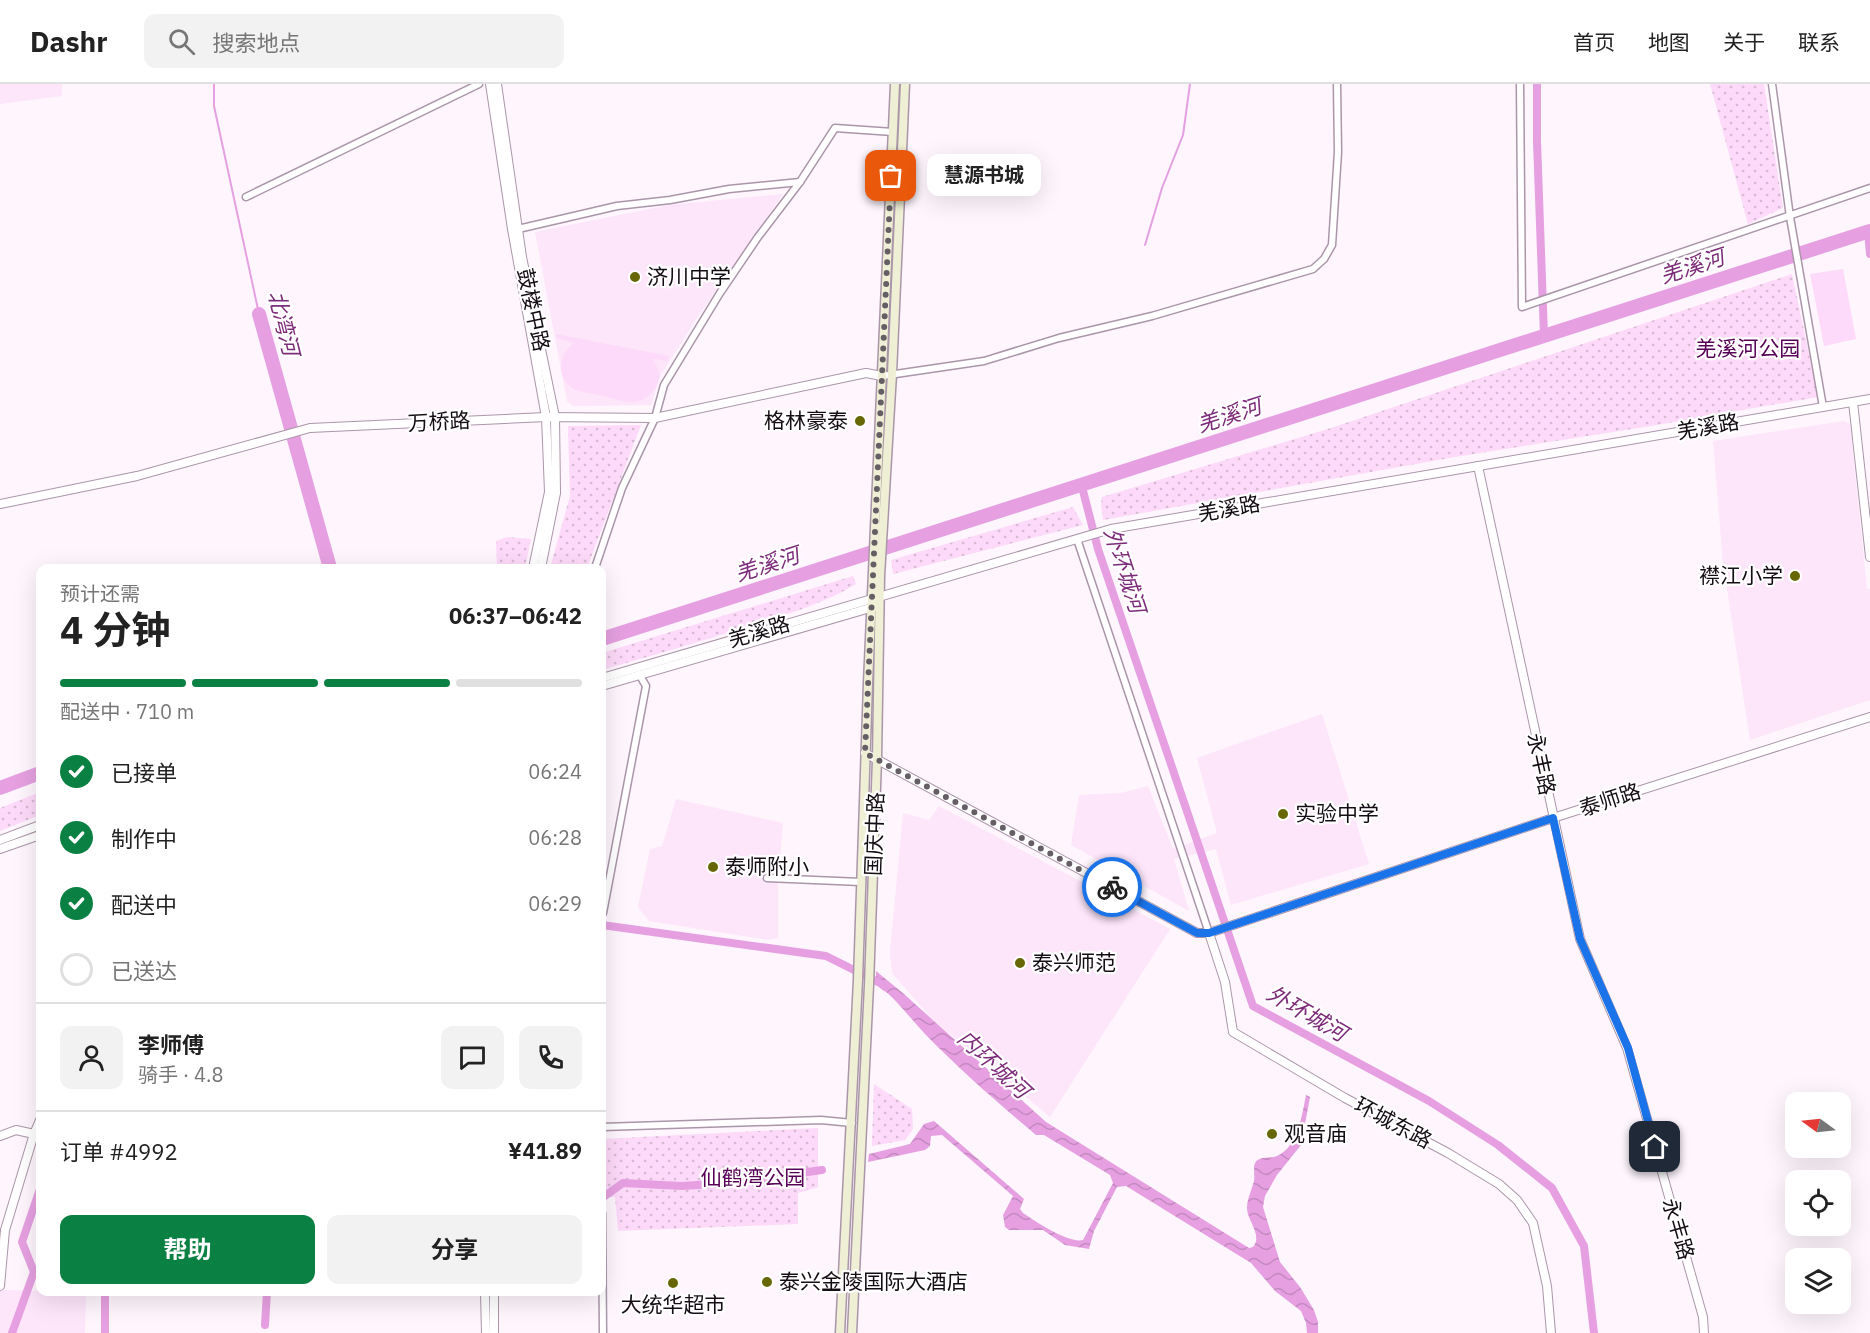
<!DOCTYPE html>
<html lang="zh">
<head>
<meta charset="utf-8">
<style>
  body { margin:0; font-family:"IBM Plex Sans","Noto Sans SC",sans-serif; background:#f2f2f2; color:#222; height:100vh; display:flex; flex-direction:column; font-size:22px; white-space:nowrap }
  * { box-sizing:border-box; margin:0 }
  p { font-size:20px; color:#767676 }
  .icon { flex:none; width:33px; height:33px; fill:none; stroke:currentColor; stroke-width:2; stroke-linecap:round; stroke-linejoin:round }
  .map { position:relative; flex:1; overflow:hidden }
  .side { position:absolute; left:36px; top:480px; width:570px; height:732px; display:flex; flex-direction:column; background:#fff; border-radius:12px; box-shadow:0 6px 24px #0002 }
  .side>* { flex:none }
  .needle { width:39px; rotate:285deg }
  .buttons { position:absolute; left:1785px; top:1008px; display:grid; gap:12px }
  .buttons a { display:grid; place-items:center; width:66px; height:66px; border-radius:12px; background:#fff; box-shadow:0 6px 24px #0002; font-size:30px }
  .pin { position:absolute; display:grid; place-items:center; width:51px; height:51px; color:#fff; margin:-26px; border-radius:12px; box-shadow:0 3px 9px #0006 }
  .courier { position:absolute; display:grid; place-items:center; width:60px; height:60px; margin:-30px; border:4px solid #1a73e8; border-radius:50%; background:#fff; color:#222; box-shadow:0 2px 8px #0007 }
  .bubble { position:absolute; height:42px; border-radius:12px; background:#fff; box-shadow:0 6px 24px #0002; font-size:20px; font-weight:700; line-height:42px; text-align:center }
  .head em { font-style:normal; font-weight:700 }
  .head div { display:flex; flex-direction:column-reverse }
  .head { display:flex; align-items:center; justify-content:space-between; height:102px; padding:0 24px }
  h1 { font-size:39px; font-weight:700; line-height:45px }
  .bar { display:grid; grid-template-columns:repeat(4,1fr); gap:9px 6px; align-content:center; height:72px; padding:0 24px }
  .bar i { height:8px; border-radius:4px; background:#e0e0e0 }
  .bar .current { background:#0b8043 }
  .bar p { grid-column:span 4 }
  .line { display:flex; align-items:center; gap:15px; padding:0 24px; border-top:2px solid #e0e0e0 }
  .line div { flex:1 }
  .round { display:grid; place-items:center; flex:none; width:63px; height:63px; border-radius:12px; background:#f2f2f2 }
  ol { padding:0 24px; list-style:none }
  li { display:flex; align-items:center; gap:18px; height:66px }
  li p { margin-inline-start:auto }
  li .icon { padding:6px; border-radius:50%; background:#0b8043; color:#fff; stroke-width:4 }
  li:last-child { color:#767676 }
  li i { width:33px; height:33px; border:3px solid #e0e0e0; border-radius:50% }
  .cta { display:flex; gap:12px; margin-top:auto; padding:12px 24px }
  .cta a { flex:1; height:69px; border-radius:12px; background:#0b8043; color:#fff; font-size:24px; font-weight:700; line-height:69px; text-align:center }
  .cta a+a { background:#f2f2f2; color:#222 }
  header { display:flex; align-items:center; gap:36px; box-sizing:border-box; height:84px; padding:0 30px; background:#fff; border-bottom:2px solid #e0e0e0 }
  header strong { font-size:28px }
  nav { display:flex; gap:33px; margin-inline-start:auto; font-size:21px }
  .search { width:420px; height:54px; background:#f2f2f2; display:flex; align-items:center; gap:15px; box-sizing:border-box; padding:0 21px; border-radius:12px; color:#767676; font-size:22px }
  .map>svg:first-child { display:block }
</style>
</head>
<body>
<header>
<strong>Dashr</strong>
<div class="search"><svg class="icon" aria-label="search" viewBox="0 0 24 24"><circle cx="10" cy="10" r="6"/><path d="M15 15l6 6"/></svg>搜索地点</div>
<nav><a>首页</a><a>地图</a><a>关于</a><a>联系</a></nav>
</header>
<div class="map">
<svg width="1870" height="1249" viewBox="0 0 1870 1249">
  <defs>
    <pattern id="park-dots" width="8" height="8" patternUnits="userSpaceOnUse" patternTransform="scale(1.5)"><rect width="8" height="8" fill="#fddaf9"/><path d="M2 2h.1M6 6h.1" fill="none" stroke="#d8bad5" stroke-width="1.8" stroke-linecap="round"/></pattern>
    <pattern id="water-waves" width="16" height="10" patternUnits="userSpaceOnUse" patternTransform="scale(1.5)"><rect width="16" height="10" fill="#e6a0e1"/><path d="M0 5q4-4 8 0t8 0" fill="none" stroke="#c489c0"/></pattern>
  </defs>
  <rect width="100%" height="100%" fill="#fef5fd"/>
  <g fill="#fde5fa">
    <path d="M 0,0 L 62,0 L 62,12 L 0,20 Z"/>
    <path d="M 783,110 L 695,237 L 661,291 L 651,321 L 573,322 L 567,317 L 535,148 L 669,121 Z"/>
    <path d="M 1844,337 L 1850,340 L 1867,505 L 1870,505 L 1870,616 L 1750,656 L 1723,479 L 1713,357 Z"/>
    <path d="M 1322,630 L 1369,780 L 1231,821 L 1216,765 L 1174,775 L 1189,827 L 1071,761 L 1079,711 L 1121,709 L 1148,702 L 1173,765 L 1217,749 L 1197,674 Z"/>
    <path d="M 676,715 L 783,739 L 778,800 L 778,854 L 768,856 L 649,837 L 638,823 L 650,765 L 662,762 Z"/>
    <path d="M 939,722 L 1170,845 L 1050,1033 L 933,936 L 892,889 L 890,868 L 903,729 L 929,736 Z"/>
    <path d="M 0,1203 L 4,1206 L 86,1208 L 85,1249 L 0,1249 Z"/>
  </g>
  <g fill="#fddaf9">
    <path d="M 1843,185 L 1856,255 L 1824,262 L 1810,190 Z"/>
    <path d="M 556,250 L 669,272 L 668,277 L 653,275 C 655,279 658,284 659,288 C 661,304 646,319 630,318 C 621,317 611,314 603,312 C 593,309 579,309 571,303 C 555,291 560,268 574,259 L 556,254 Z"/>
  </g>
  <g fill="url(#park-dots)">
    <path d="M 1710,0 L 1764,0 L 1783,124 L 1748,140 Z"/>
    <path d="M 1792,190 L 1818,313 L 1651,342 L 1455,373 L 1103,436 L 1101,420 L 1102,413 L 1331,344 Z"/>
    <path d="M 641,341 L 587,484 L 550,484 L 570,412 L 568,342 Z"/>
    <path d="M 1073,423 L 1083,441 L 893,490 L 891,476 Z"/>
    <path d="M 507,453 L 531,455 L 525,484 L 497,484 L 496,457 Z"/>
    <path d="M 853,492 L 856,500 C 825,519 791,529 757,540 C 706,556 654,571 602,586 L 602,569 Z"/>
    <path d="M 40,708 L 40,731 L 0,747 L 0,724 Z"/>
    <path d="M 874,1000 L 912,1025 L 913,1045 L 905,1056 L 872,1062 Z"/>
    <path d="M 818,1044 L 818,1103 L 798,1109 L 798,1140 L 618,1147 L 615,1113 L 602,1113 L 602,1055 Z"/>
  </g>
  <path fill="url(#water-waves)" d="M 876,887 L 904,910 L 1046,1038 L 1249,1164 L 1253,1163 C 1263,1151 1247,1137 1247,1124 C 1247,1115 1252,1105 1254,1097 C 1255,1091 1253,1084 1255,1079 C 1259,1071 1270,1075 1277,1072 C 1298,1063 1302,1031 1306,1011 L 1310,1013 L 1301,1061 L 1277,1091 L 1265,1112 L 1263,1123 L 1280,1178 L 1300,1203 L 1314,1226 L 1318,1238 L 1318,1249 L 1307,1249 L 1306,1239 L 1301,1227 L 1275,1207 L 1251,1179 L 1126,1102 L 1117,1103 L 1094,1147 L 1089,1165 L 1065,1161 L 1043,1146 L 1009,1146 L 1005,1143 L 1003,1131 L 1013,1112 L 942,1051 L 931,1052 L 930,1062 L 925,1066 L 868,1078 L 869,1070 L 910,1060 L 924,1040 L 934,1037 L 1024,1115 L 1020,1125 L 1023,1129 C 1035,1137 1069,1160 1083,1156 L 1113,1099 L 1110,1091 L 1044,1051 L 1036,1051 C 998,1019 960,986 925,950 C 909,933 896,914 876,900 Z"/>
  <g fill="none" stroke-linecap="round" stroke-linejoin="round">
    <g stroke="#e6a0e1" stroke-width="2">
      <path d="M 214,0 L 214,22 L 259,230"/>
      <path d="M 1145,161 L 1162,104 L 1183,51 L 1190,0"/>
    </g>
    <g stroke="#e6a0e1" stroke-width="8">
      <path d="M 1537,0 L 1537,57 L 1544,251"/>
      <path d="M 1868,148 L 1870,170"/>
      <path d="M 1081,399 L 1098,465 L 1253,922 L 1429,1017 L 1498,1061 L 1552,1104 L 1584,1162 L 1594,1249"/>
      <path d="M 602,841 L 826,872 L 880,899 L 885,903"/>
      <path d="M 602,1114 L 623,1099 L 682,1102 L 729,1099 L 822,1086"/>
      <path d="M 105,1208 L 105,1249"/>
      <path d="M 265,1241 L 267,1208"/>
      <path d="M 12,1249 L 34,1188 L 22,1158 L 40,1105"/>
    </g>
    <g stroke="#e6a0e1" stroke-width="14">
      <path d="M 259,230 L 330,484"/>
      <path d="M 602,555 L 1870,147"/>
      <path d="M 0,704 L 40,689"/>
    </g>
    <defs>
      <g id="minor">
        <path d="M 1520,0 L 1522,223 L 1870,104"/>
        <path d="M 1772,0 L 1790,133 L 1823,323"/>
        <path d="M 246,113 L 479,0"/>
        <path d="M 518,145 L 617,122 L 670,116 L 729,105 L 800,98"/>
        <path d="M 882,292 L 984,277 L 1059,254 L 1152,232 L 1313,185 L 1324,175 L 1332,161 L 1338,68 L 1337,0"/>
        <path d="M 1077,455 L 1209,849"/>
        <path d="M 595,484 L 622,404 L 655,334 L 664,301 L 720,209 L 758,153 L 800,98 L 835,44 L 893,48"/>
        <path d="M 767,794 L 861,798"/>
        <path d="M 603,829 L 646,602 L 639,590"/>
        <path d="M 602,1043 L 821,1036 L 852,1039"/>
        <path d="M 602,1129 L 603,1249"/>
      </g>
      <g id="tertiary">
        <path d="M 490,0 L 512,145 L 546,333 L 549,408 L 533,484"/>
        <path d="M 497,0 L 522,173 L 555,333 L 556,409 L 541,484"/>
        <path d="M 1853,318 L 1870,473"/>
        <path d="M 1478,382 L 1580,855 L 1627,964 L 1703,1233 L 1704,1249"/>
        <path d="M 0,420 L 137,392 L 310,344 L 546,333 L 655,334 L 866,289 L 882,292"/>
        <path d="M 602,594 L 1111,445 L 1870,315"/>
        <path d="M 602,602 L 877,522"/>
        <path d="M 865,669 L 1197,849 L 1209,849 L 1553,734 L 1870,633"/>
        <path d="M 0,756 L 40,741"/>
        <path d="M 0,765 L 40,751"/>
        <path d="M 1209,849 L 1225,898 L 1233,948 L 1345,1014 L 1448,1069 L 1499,1100 L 1517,1116 L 1533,1139 L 1547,1202 L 1551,1249"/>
        <path d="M 0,1052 L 16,1046 L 34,1050"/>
        <path d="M 0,1202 L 5,1146 L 34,1050 L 40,1036"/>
        <path d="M 485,1208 L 486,1249"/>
        <path d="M 494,1208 L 494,1249"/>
      </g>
      <g id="secondary">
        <path d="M 840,1249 L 858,896 L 868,599 L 895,0"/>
        <path d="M 852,1249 L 869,901 L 877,675 L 880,492 L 892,290 L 905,0"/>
      </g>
    </defs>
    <use href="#minor" stroke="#ab96a9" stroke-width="9"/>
    <use href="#tertiary" stroke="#ab96a9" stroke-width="10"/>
    <use href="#secondary" stroke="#ab96a9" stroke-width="11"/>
    <use href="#minor" stroke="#fff" stroke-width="6"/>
    <use href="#tertiary" stroke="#fff" stroke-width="8"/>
    <use href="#secondary" stroke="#eeefd4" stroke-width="8"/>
  </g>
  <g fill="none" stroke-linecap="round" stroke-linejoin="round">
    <path stroke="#665e65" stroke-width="6" stroke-dasharray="0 10.8" d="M 891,92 L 865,669 L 1112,803"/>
    <path stroke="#1a73e8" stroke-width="8" d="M 1112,803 L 1197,849 L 1209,849 L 1553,734 L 1580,855 L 1628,964 L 1655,1063"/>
  </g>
  <g fill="#676805" stroke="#fff" stroke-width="2">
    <circle cx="635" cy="193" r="6"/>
    <circle cx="860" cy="337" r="6"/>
    <circle cx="1795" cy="492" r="6"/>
    <circle cx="1283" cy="730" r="6"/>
    <circle cx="713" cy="783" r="6"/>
    <circle cx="1020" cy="879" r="6"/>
    <circle cx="1272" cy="1050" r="6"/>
    <circle cx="767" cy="1198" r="6"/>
    <circle cx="673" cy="1199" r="6"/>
  </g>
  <g text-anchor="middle" stroke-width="4.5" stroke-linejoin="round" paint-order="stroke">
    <g font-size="21" fill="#140d13" stroke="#fff" text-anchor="start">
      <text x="647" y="200">济川中学</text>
      <text x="848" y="344" text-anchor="end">格林豪泰</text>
      <text x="1783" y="499" text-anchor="end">襟江小学</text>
      <text x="1295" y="737">实验中学</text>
      <text x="725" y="790">泰师附小</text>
      <text x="1032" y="886">泰兴师范</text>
      <text x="1284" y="1057">观音庙</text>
      <text x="779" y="1205">泰兴金陵国际大酒店</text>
      <text x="673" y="1228" text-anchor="middle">大统华超市</text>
    </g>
    <g font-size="21" fill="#140d13" stroke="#fff">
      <text transform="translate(533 226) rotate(78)" y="7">鼓楼中路</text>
      <text transform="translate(439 338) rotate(-3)" y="7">万桥路</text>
      <text transform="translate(1708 343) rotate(-10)" y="7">羌溪路</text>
      <text transform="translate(1229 425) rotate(-10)" y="7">羌溪路</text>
      <text transform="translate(759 548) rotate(-16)" y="7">羌溪路</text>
      <text transform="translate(1541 680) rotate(78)" y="7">永丰路</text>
      <text transform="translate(1610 716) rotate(-18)" y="7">泰师路</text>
      <text transform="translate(875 750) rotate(-88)" y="7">国庆中路</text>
      <text transform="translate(1393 1039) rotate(28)" y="7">环城东路</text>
      <text transform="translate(1678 1145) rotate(74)" y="7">永丰路</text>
    </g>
    <g font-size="21" fill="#580056" stroke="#fff">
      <text x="1748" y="272">羌溪河公园</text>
      <text x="753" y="1101">仙鹤湾公园</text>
    </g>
    <g font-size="22" font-style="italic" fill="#7d2c7a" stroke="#fff">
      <text transform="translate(1692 182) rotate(-18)" y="8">羌溪河</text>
      <text transform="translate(284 239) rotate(76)" y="8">北湾河</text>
      <text transform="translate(1229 331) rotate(-18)" y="8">羌溪河</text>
      <text transform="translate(767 480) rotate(-18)" y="8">羌溪河</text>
      <text transform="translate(1125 486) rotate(72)" y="8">外环城河</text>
      <text transform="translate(1307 929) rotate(30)" y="8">外环城河</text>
      <text transform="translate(994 980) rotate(43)" y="8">内环城河</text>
    </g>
  </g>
</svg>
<div class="buttons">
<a><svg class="needle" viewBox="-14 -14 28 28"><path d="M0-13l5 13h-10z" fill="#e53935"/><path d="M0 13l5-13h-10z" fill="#767676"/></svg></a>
<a><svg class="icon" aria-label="locate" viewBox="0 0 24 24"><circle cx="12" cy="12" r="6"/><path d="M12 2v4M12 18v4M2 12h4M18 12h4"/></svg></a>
<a><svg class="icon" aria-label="layers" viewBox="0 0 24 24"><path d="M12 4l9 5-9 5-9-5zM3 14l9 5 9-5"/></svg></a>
</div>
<div class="pin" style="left:891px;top:92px;background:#ea580c"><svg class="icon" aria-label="bag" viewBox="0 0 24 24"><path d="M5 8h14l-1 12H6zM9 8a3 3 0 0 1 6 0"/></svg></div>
<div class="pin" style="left:1655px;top:1063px;background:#1f2937"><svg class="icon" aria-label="home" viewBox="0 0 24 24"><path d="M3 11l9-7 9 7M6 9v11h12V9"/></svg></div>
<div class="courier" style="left:1112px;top:803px"><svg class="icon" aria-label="bike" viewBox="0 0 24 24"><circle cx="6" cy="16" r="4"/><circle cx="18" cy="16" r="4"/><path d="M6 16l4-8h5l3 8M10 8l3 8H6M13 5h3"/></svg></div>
<div class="bubble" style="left:927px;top:70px;width:114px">慧源书城</div>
<section class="side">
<div class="head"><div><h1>4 分钟</h1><p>预计还需</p></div><em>06:37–06:42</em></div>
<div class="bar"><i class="current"></i><i class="current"></i><i class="current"></i><i></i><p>配送中 · 710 m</p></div>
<ol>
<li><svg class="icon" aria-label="check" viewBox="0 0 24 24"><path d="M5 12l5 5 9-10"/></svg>已接单<p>06:24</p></li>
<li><svg class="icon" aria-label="check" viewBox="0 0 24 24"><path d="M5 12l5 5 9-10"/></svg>制作中<p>06:28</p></li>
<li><svg class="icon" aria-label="check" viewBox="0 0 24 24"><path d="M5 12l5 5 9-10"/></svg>配送中<p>06:29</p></li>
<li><i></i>已送达</li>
</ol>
<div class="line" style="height:108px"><a class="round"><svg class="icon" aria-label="person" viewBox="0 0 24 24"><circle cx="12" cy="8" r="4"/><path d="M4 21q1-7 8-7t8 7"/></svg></a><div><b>李师傅</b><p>骑手 · 4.8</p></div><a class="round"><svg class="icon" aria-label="chat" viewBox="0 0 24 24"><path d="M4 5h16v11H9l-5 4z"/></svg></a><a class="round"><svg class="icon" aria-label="phone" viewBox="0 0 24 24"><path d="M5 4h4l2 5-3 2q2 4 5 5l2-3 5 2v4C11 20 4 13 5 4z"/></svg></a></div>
<div class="line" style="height:78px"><div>订单 #4992</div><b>¥41.89</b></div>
<div class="cta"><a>帮助</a><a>分享</a></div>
</section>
</div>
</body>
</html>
